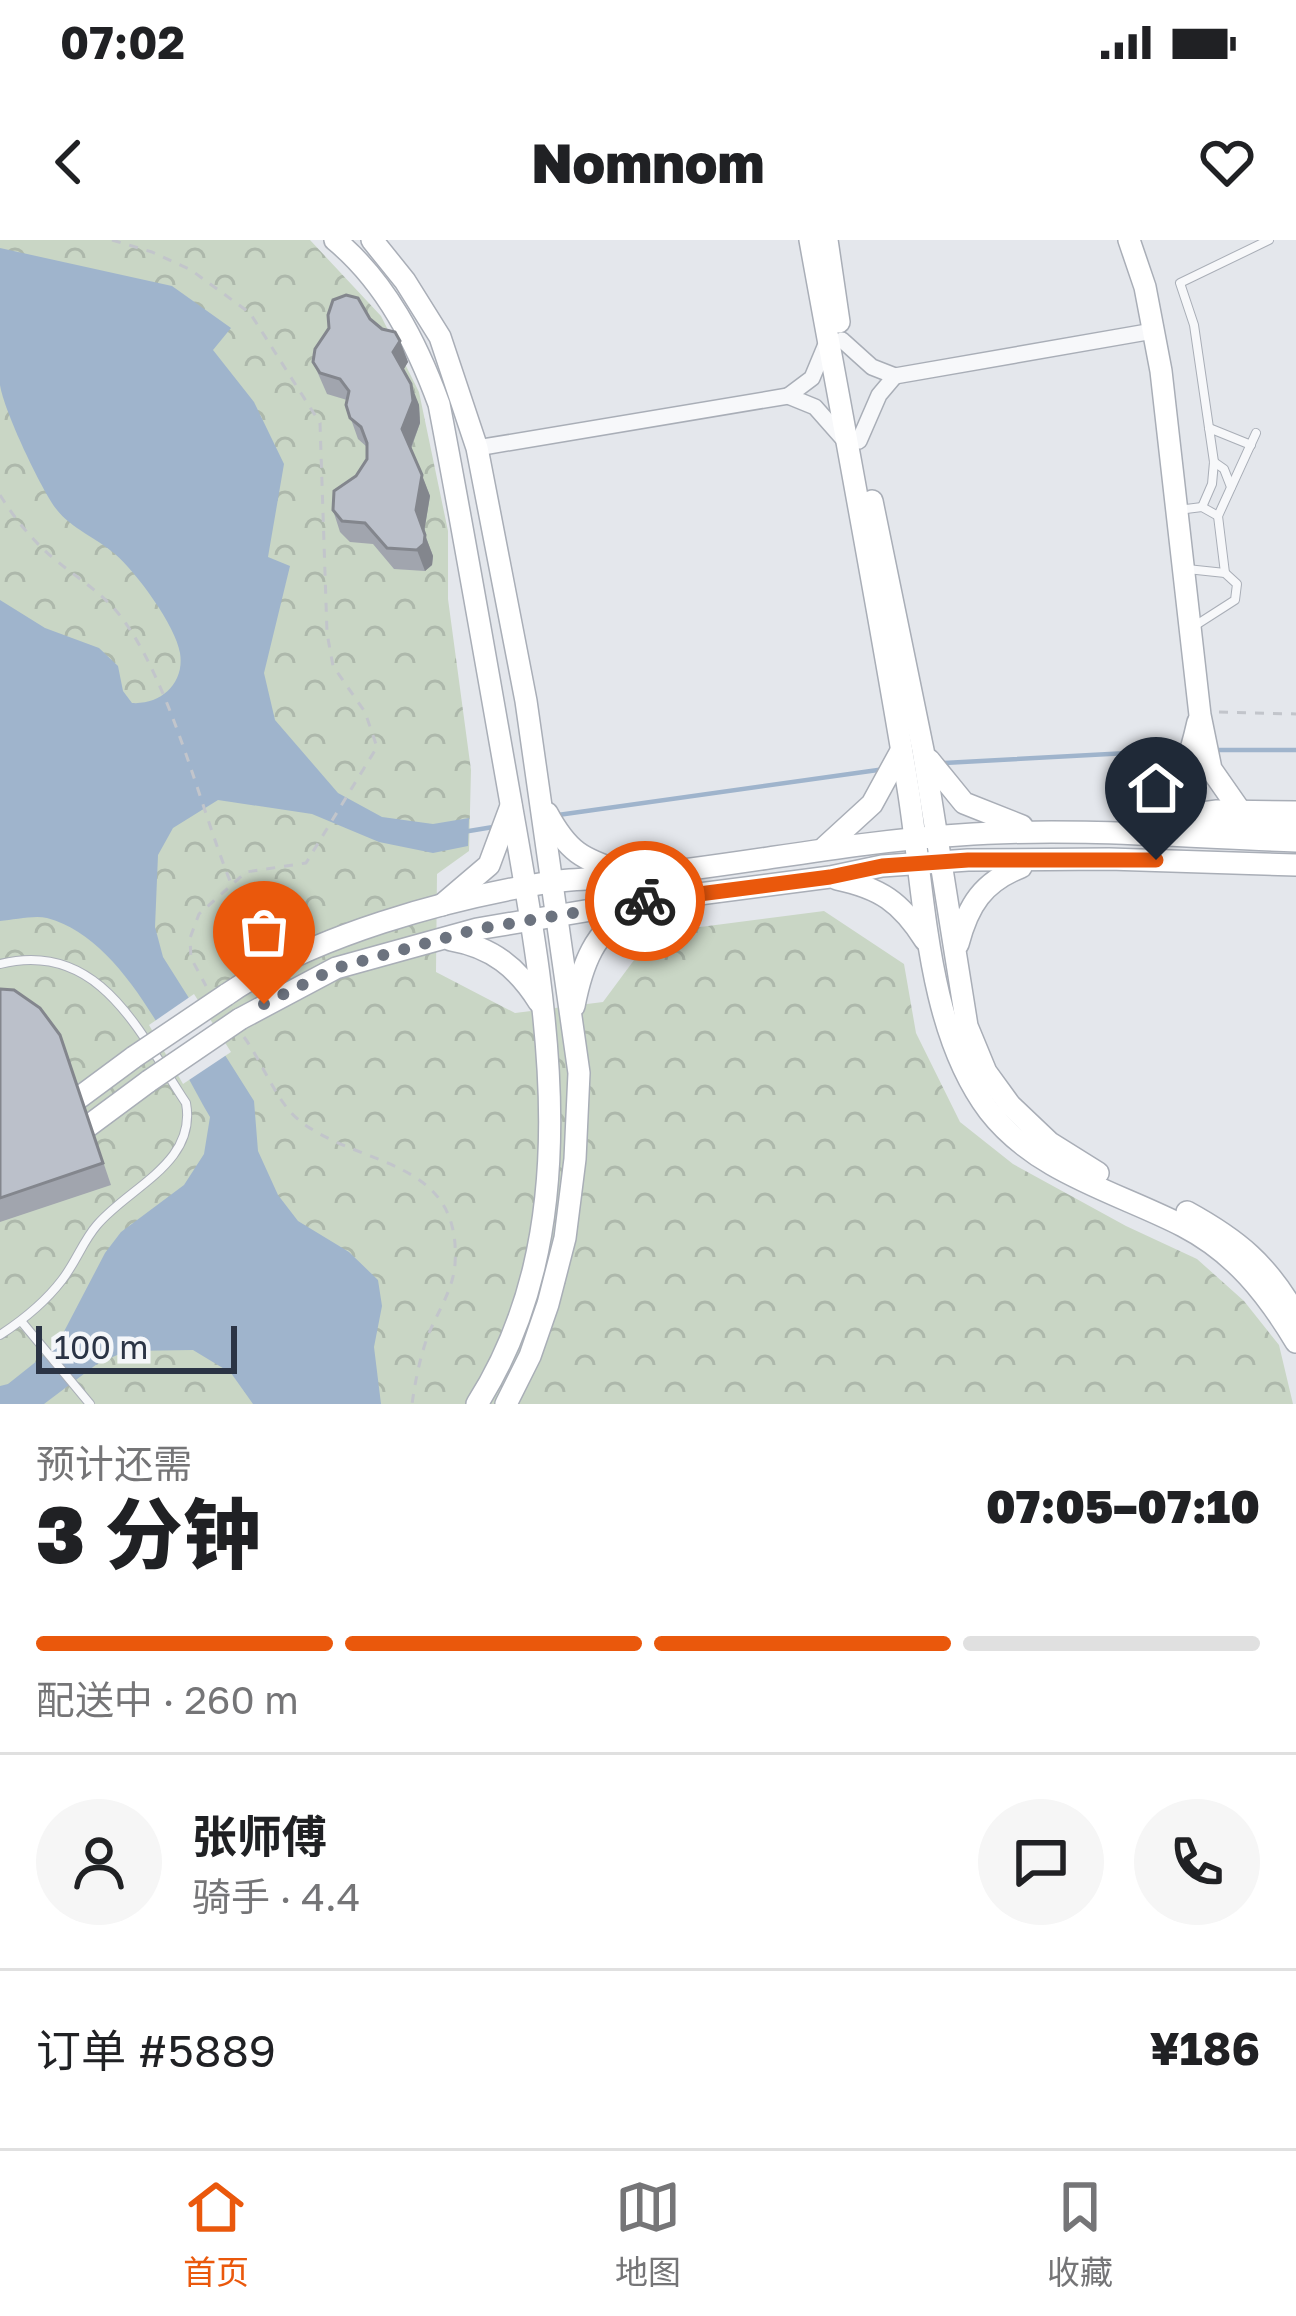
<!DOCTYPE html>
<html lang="zh">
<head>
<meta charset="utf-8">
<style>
  body { margin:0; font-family:"Golos Text","Noto Sans SC",sans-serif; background:#f6f6f6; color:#202124; height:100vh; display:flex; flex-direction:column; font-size:45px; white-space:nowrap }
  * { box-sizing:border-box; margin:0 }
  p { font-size:39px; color:#757577 }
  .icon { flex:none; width:66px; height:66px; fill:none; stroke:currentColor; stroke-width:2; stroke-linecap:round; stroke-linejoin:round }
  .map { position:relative; height:1164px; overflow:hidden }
  .sheet { display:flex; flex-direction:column; background:#fff; flex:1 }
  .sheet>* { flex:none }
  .scale { position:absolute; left:36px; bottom:30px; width:201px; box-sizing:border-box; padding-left:12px; border:6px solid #2b3445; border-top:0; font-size:33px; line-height:42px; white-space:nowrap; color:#2b3445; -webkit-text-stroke:9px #f4f6f9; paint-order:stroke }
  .pin { position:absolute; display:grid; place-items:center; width:102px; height:102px; color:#fff; margin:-123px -51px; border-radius:50% 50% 50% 0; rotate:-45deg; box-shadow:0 0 12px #0007 }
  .pin .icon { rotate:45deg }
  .courier { position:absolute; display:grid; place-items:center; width:120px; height:120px; margin:-60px; border:9px solid #ea580c; border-radius:50%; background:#fff; color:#222; box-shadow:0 3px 15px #0007 }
  .headline em { font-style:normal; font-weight:800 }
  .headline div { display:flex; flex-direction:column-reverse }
  .headline { display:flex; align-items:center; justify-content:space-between; height:204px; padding:0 36px }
  h1 { font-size:78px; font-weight:800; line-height:90px }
  .bar { display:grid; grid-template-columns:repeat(4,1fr); gap:18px 12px; align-content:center; height:144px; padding:0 36px }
  .bar i { height:15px; border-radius:9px; background:#e0e0e0 }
  .bar .on { background:#ea580c }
  .bar p { grid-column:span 4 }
  .line { display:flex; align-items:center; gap:30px; padding:0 36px; border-top:3px solid #e0e0e0 }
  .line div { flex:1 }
  .round { display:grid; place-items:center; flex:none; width:126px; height:126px; border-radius:63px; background:#f6f6f6 }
  .status { display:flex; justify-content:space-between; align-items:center; height:84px; padding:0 60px; background:#fff; direction:ltr }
  .status svg { height:33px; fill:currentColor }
  header { display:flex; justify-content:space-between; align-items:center; height:156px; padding:0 36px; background:#fff; font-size:54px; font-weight:800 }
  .tab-bar { display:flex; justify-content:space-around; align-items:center; height:168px; border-top:3px solid #e0e0e0; background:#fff; font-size:33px; color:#757577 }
  .tab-bar a { display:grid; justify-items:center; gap:6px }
  .tab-bar .on { color:#ea580c }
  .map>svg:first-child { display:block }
</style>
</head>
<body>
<div class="status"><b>07:02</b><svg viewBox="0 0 49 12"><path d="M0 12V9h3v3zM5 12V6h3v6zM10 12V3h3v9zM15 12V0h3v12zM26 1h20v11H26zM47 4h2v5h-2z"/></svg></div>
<header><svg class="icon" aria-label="back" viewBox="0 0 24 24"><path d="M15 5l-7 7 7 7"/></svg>Nomnom<svg class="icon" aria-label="heart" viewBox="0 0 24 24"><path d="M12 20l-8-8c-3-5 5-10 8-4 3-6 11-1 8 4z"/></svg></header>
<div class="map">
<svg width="1296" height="1164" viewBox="0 0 1296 1164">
  <defs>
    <pattern id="forest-crowns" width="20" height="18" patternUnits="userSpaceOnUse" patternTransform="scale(3)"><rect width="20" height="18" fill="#c9d6c5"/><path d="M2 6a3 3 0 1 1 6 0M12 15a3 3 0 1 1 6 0" fill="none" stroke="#adb8ab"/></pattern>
  </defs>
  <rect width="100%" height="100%" fill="#e4e7ec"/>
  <path fill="url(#forest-crowns)" d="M 0,0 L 310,0 L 381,76 L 419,152 L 448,291 L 448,359 L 471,530 L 469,611 L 437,634 L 436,732 L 515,773 L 603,762 L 654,693 L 824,671 L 904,724 L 916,793 L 960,882 L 1013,924 L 1126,986 L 1197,1019 L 1244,1061 L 1279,1105 L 1293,1164 L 0,1164 Z"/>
  <path fill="#9fb4cc" d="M 0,8 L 172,46 L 231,88 L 213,110 L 254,162 L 284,224 L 268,317 L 290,326 L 264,433 L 275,480 L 338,553 L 382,577 L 433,584 L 469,578 L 468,606 L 433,613 L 379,602 L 312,574 L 218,560 L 173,588 L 158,615 L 155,687 L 163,717 L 254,861 L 258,911 L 278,955 L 298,981 L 349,1012 L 378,1040 L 382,1066 L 374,1107 L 381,1164 L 253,1164 L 231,1133 L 193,1110 L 126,1111 L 97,1124 L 44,1164 L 0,1164 L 0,1146 L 8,1144 L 57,1105 L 105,1013 L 121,992 L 184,945 L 204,914 L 210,877 C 173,814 124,698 47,678 C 34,675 14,680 0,681 L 0,360 L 45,388 L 99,408 L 118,426 L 123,451 L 132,463 C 161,465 185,443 180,413 C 176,386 136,332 115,314 C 98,299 71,288 57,270 C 41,249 4,171 0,145 C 0,107 0,48 0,8 Z"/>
  <path fill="#e4e7ec" d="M 194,754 L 231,812 L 183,844 L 149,785 Z"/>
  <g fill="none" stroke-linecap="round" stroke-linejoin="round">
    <g stroke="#9fb4cc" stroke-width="4.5">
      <path d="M 1214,510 L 1296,510"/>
      <path d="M 944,523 L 1184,510"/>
      <path d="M 558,575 L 885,529"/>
      <path d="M 463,592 L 493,587"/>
    </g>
    <defs>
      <g id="lane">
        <path d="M 1209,188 L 1251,205"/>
        <path d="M 1214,222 L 1224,229 L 1231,247"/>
        <path d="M 1202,267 L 1212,244 L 1214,222 L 1194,85 L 1180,43 L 1269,0"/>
        <path d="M 1178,270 L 1202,267 L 1218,276"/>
        <path d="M 1187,329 L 1225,333 L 1237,344 L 1235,360 L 1196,385"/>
        <path d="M 1225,333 L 1218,276 L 1256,193"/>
        <path d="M 0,724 C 100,699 140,794 186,863 C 197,923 129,947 97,985 C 83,1001 76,1022 62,1040 C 46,1061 23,1080 0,1095"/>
        <path d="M 21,1081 L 90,1164"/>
      </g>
      <g id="street">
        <path d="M 842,100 L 872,127 L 895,136 L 879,155 L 859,201"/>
        <path d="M 827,102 L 812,138 L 788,156 L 815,167 L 845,201"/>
        <path d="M 895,136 L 1153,91"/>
        <path d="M 477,208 L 788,156"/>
      </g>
      <g id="secondary">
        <path d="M 335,0 C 386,42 417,104 439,164 C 465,299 488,434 512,569 C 546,763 590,986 477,1164"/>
        <path d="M 372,0 L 405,41 L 440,97 L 477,208 L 526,461 L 579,833 L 575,919 L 565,998 L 548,1064 L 530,1116 L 506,1164"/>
        <path d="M 810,0 C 843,182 878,365 908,548 C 925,651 925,786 989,871 C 1037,933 1117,952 1183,986 C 1235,1013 1267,1054 1296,1102"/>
        <path d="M 827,0 L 839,82"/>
        <path d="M 1129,0 L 1145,47 L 1161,131 L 1200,475 L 1211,529 L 1241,572"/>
        <path d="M 872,261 L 923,510 L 967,786 L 986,832 L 1010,865 L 1050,903 L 1098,933"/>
        <path d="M 929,520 L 964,563 L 1022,586"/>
        <path d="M 547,573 C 568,612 582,619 622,632"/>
        <path d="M 1148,578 C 1180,551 1189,522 1198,482"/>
        <path d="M 1165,578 L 1217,571 L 1296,572"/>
        <path d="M 825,607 L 872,564 L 901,511"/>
        <path d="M 837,639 C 880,648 901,662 925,700"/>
        <path d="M 442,665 L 489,625 L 511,566"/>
        <path d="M 451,700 C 492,707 518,728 539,762"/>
        <path d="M 958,704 C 968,665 983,642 1021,627"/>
        <path d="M 226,755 C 311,696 449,658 551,642 C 578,638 606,639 633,636 C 742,625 849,602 959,595 C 1071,587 1184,597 1296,601"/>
        <path d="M 574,766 C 582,725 594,691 632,669"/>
        <path d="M 240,779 L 336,728 L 477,689 L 645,661 L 830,637 L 882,626 L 968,620 L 1109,619 L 1296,625"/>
        <path d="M 57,874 L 134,817"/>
        <path d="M 68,901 L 149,841"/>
        <path d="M 1187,972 C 1238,1000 1267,1024 1296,1075"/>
      </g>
      <path id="primary" d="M 1140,585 L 1296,585"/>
    </defs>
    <use href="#lane" stroke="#a9aeb7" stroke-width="10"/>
    <use href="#street" stroke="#a9aeb7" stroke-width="18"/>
    <use href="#secondary" stroke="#a9aeb7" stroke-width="24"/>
    <use href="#primary" stroke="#a3abb8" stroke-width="27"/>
    <g stroke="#c2c5cb" stroke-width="3" stroke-dasharray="9 9" stroke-linecap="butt">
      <path d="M 112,0 L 152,12 L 191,30 L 250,73 L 320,183 L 327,393 L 333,426 L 365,472 L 377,507 L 306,623 L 246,632 L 199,674 L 190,698 L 191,718 L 206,746"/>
      <path d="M 0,255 C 15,279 32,300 53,318 C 77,338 103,353 122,378 C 171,444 199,563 230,641"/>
      <path d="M 1219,472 L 1296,474"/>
      <path d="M 244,797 C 263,823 276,862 300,881 C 360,928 462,917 455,1024 C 453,1052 435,1075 426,1101 C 419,1122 415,1143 412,1164"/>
    </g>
    <use href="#lane" stroke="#f7f8fa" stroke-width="8"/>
    <use href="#street" stroke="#f7f8fa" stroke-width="15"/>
    <use href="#secondary" stroke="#fff" stroke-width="21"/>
    <use href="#primary" stroke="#fff" stroke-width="24"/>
    <defs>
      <g id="secondary-bridge">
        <path d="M 134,817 L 226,755"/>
        <path d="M 149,841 L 240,779"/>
      </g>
    </defs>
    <use href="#secondary-bridge" stroke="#a9aeb7" stroke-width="24" stroke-linecap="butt"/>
    <use href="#secondary-bridge" stroke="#fff" stroke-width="21"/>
  </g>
  <g fill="#a1a5ae">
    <path d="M 370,79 L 400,101 L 408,122 L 403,130 L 419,165 L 420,183 L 411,209 L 430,256 L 424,292 L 433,316 L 432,325 L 425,331 L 394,329 L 373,304 L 350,302 L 340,292 L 333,270 L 367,219 L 367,207 L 358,199 L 346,165 L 347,160 L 327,154 L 313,122 Z"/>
    <path d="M 0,749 L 60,795 L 111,945 L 0,982 Z"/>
  </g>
  <g fill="#83868d">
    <path d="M 400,101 L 408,122 L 401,134 L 393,112 Z"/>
    <path d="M 411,144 L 419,165 L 420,183 L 410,210 L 402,189 Z"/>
    <path d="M 422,235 L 430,256 L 424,292 L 416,270 Z"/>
    <path d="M 425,295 L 433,316 L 432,325 L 425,331 L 417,310 Z"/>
  </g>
  <g fill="#bbc0ca" stroke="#83868d" stroke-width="3">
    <path d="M 346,55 L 358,58 L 370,79 L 382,89 L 395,92 L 400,101 L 393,112 L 411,144 L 413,161 L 402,189 L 422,235 L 416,270 L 425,295 L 424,304 L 417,310 L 387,308 L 365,283 L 342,281 L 333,270 L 334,251 L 356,236 L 367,219 L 367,203 L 361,187 L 350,178 L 346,165 L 349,151 L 340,139 L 320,133 L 313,122 L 315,109 L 329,88 L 328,75 L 333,60 Z"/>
    <path d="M 0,749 L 14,750 L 40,768 L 60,795 L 103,923 L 0,958 Z"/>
  </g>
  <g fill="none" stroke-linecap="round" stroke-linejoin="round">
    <path stroke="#6c737f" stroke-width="12" stroke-dasharray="0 21.6" d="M 264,764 L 336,728 L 477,689 L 645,661"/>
    <path stroke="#ea580c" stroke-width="15" d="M 645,661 L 830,637 L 882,626 L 968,620 L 1156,620"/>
  </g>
</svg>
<div class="scale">100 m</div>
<div class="pin" style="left:264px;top:764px;background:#ea580c"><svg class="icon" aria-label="bag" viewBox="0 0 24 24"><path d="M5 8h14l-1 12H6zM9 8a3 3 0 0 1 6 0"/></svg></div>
<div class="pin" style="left:1156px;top:620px;background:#1f2937"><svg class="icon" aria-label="home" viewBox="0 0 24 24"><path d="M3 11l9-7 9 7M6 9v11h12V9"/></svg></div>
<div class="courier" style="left:645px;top:661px"><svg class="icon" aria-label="bike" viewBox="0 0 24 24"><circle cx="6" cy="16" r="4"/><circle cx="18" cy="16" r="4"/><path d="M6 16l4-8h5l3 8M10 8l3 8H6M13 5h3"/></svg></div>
</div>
<section class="sheet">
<div class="headline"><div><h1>3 分钟</h1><p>预计还需</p></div><em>07:05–07:10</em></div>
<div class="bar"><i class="on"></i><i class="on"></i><i class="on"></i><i></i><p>配送中 · 260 m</p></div>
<div class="line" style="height:216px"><a class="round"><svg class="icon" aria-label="person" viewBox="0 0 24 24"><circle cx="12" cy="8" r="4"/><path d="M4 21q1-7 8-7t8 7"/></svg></a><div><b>张师傅</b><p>骑手 · 4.4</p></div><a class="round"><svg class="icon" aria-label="chat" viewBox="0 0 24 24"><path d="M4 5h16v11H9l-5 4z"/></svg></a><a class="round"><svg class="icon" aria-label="phone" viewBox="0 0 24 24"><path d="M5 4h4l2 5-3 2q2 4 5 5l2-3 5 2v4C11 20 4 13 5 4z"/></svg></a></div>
<div class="line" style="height:156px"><div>订单 #5889</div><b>¥186</b></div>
</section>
<nav class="tab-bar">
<a class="on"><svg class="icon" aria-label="home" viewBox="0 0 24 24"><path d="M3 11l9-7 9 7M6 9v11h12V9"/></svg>首页</a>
<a><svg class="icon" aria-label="map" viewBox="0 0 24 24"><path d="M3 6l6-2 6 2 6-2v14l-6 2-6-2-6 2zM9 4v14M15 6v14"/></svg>地图</a>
<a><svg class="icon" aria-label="saved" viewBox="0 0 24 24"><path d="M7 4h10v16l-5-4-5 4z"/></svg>收藏</a>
</nav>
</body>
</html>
